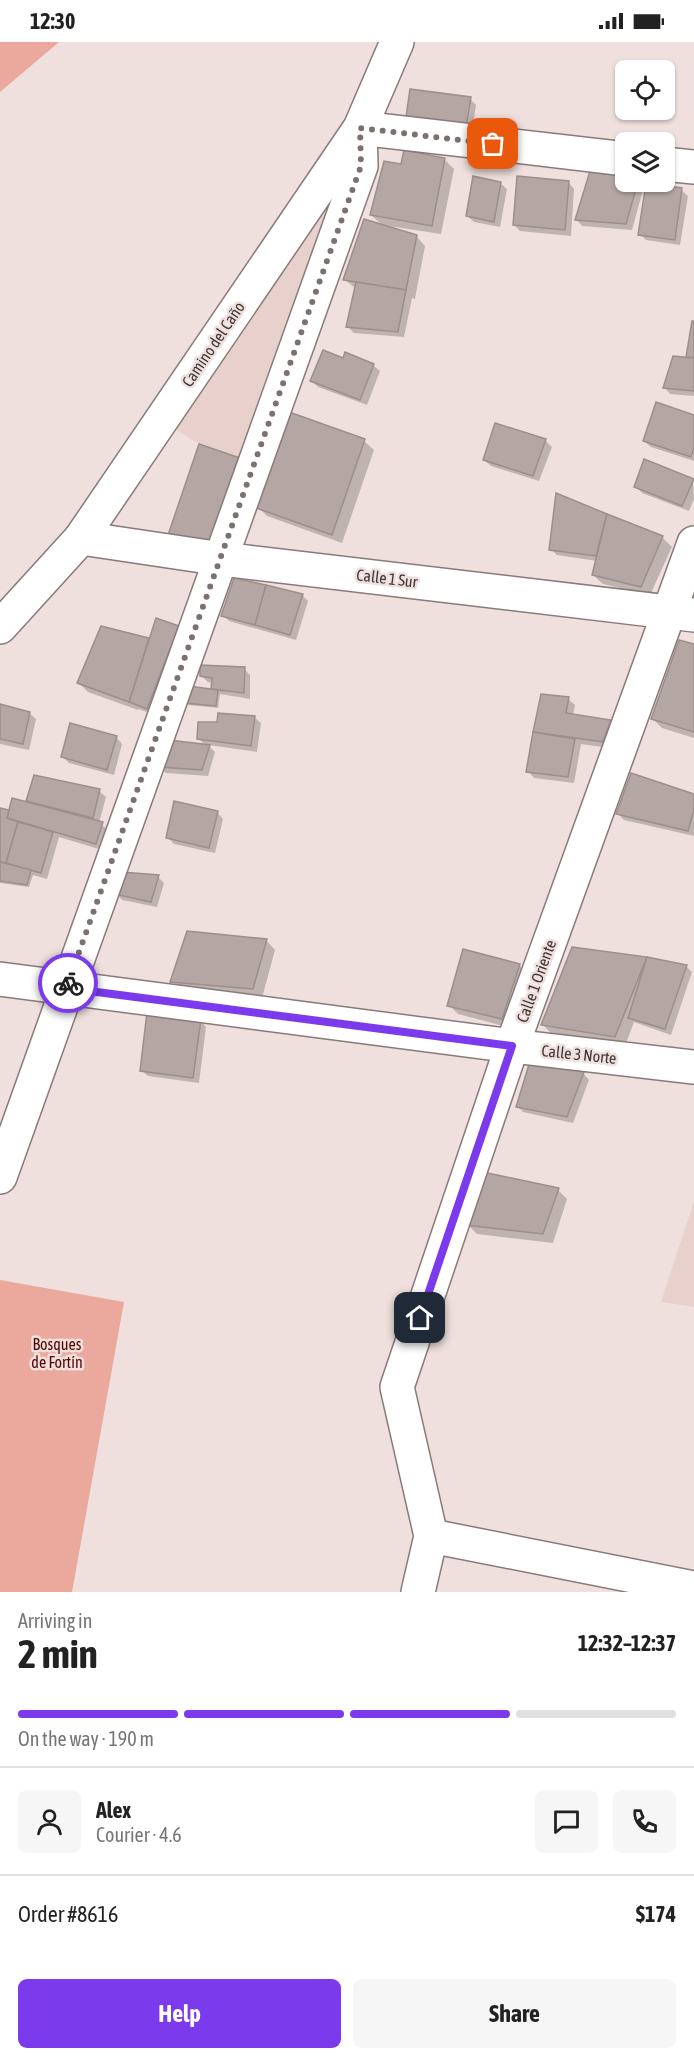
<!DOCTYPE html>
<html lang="en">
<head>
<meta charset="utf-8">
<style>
  body { margin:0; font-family:"Asap Condensed",sans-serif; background:#f6f6f6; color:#222; height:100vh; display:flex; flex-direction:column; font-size:22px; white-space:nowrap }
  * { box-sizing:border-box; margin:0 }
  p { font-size:20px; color:#767676 }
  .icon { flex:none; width:33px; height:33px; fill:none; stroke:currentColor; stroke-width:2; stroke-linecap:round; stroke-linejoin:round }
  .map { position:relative; height:1550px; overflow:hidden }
  .sheet { display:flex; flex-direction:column; background:#fff; flex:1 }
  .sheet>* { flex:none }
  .buttons { position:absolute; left:615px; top:18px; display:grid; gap:12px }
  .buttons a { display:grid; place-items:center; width:60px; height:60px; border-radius:9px; background:#fff; box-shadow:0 2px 4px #0004; font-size:30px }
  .pin { position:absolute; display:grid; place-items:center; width:51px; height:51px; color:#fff; margin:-26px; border-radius:12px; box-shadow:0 3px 9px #0006 }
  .courier { position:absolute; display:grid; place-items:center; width:60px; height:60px; margin:-30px; border:4px solid #7c3aed; border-radius:50%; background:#fff; color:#222; box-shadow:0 2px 8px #0007 }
  .headline em { font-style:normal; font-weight:700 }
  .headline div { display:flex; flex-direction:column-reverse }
  .headline { display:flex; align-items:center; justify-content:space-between; height:102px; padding:0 18px }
  h1 { font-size:39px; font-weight:700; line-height:45px }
  .bar { display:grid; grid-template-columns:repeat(4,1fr); gap:9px 6px; align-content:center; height:72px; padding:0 18px }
  .bar i { height:8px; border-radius:4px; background:#e0e0e0 }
  .bar .selected { background:#7c3aed }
  .bar p { grid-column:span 4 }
  .line { display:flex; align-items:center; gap:15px; padding:0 18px; border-top:2px solid #e0e0e0 }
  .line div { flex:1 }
  .round { display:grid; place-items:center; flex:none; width:63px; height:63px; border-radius:9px; background:#f6f6f6 }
  .action { display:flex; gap:12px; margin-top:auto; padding:12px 18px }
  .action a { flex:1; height:69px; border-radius:9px; background:#7c3aed; color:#fff; font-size:24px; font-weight:700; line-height:69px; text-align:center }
  .action a+a { background:#f6f6f6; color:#222 }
  .status { display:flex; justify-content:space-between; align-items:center; height:42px; padding:0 30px; background:#fff; direction:ltr }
  .status svg { height:16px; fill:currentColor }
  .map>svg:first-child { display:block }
</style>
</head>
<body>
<div class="status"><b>12:30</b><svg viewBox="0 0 49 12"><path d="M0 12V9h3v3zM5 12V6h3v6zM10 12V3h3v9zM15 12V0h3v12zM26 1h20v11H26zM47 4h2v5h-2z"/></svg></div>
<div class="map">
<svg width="694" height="1550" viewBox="0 0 694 1550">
  <rect width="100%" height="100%" fill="#efe0dd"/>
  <g fill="#e8d1cc">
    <path d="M 333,155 L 249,419 L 199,402 L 169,383 Z"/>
    <path d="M 694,1159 L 694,1265 L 661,1260 Z"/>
  </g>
  <g fill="#eba89d">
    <path d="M 0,0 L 59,0 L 0,50 Z"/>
    <path d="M 0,1238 L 124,1260 L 72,1550 L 0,1550 Z"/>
  </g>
  <g fill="#0003">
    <path d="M 470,57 L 476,63 L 472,90 L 407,82 Z"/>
    <path d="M 444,117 L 454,127 L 441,192 L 382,183 L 371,173 L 402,124 Z"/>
    <path d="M 568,140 L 574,147 L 571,194 L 520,189 L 514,183 Z"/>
    <path d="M 626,140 L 640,140 L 644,144 L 632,188 L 582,184 L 576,177 Z"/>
    <path d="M 500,141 L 507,147 L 500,185 L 474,180 L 467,174 Z"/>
    <path d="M 681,148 L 688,154 L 680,203 L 646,198 L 640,192 Z"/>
    <path d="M 416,194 L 425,204 L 415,257 L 412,256 L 404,295 L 354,291 L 348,285 L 356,247 L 344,237 Z"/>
    <path d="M 693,280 L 694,354 L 670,352 L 664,345 L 687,317 Z"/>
    <path d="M 344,318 L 373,323 L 380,329 L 367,363 L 318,345 L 312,339 Z"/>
    <path d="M 694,374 L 694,419 L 651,405 L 644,399 Z"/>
    <path d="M 545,398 L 552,405 L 539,439 L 491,424 L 484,418 Z"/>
    <path d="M 364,399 L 374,408 L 342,501 L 267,474 L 258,465 Z"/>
    <path d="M 693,438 L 694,457 L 689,469 L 642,451 L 636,444 Z"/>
    <path d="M 606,473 L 663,496 L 672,505 L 650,553 L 603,542 L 593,533 L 597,519 L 557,513 L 551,507 Z"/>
    <path d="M 302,553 L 308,559 L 296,598 L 229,579 L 223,573 Z"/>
    <path d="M 178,585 L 185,591 L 153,672 L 138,667 L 138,668 L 88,650 L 79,641 L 148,597 L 150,599 Z"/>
    <path d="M 694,603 L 694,696 L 662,686 L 653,677 Z"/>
    <path d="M 244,627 L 250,633 L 250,657 L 220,652 L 218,666 L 189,663 L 186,660 L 216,649 L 213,646 L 213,641 L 208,640 L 201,634 Z"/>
    <path d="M 543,654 L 568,657 L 575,663 L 573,673 L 611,680 L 617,686 L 609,706 L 581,702 L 574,741 L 534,736 L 528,729 Z"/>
    <path d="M 0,664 L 29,671 L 36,677 L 29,708 L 0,702 Z"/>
    <path d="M 254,675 L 261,681 L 257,710 L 208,703 L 215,710 L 208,734 L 166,731 L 160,725 L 206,704 L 198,696 L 218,682 Z"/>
    <path d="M 116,695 L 122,702 L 114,733 L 69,721 L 63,715 Z"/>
    <path d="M 35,734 L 99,749 L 106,755 L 99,781 L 108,788 L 102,808 L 59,795 L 47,837 L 33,833 L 29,845 L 0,841 L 0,767 L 10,770 L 27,761 Z"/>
    <path d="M 694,754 L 694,794 L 624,778 L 618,772 Z"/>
    <path d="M 217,770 L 223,777 L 215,811 L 174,802 L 168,796 Z"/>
    <path d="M 158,835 L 164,841 L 157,865 L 122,858 L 116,851 Z"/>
    <path d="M 266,898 L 275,908 L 262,956 L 181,949 L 172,939 Z"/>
    <path d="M 573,907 L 686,924 L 692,930 L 671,993 L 634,980 L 625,1004 L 552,992 L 543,983 Z"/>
    <path d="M 464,909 L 520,924 L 529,933 L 511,986 L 458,972 L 449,963 Z"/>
    <path d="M 200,978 L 206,985 L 199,1041 L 148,1034 L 141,1028 Z"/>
    <path d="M 583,1031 L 589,1038 L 573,1081 L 523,1070 L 517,1064 Z"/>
    <path d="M 558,1148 L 567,1157 L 553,1201 L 477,1192 L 468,1183 Z"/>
  </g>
  <g fill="#b4a6a3" stroke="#9c8e8b" stroke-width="1.5">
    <path d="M 410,47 L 471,55 L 465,91 L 405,82 Z"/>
    <path d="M 404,108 L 445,116 L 432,184 L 370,173 L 384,119 L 401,122 Z"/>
    <path d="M 590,129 L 626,134 L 626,140 L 638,140 L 626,182 L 575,178 Z"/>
    <path d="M 473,134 L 501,140 L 494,180 L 466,174 Z"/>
    <path d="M 517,134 L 569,139 L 565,188 L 513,183 Z"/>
    <path d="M 646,141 L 682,146 L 675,198 L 638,193 Z"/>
    <path d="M 364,177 L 417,193 L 406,248 L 343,238 Z"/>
    <path d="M 356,240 L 406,248 L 398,290 L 346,285 Z"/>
    <path d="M 692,279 L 694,279 L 694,316 L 686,315 Z"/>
    <path d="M 323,308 L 343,316 L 345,310 L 374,322 L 360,358 L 310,339 Z"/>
    <path d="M 673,314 L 694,316 L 694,349 L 663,346 Z"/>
    <path d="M 656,360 L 694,373 L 694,405 L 691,415 L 643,399 Z"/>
    <path d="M 289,370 L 365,397 L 332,493 L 256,466 Z"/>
    <path d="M 495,381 L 546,397 L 533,434 L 483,418 Z"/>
    <path d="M 199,402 L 249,419 L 217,514 L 167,496 Z"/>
    <path d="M 644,417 L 694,437 L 682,464 L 634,445 Z"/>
    <path d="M 556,451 L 607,472 L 596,514 L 549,508 Z"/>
    <path d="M 607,472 L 663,494 L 641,545 L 592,533 Z"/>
    <path d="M 234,536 L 266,543 L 255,583 L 221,574 Z"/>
    <path d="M 266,543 L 303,552 L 290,593 L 255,583 Z"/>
    <path d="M 156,576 L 179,584 L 147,667 L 129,660 Z"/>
    <path d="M 101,584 L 149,596 L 129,660 L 77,641 Z"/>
    <path d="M 679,598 L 694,602 L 694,690 L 651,677 Z"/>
    <path d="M 200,623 L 245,625 L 244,651 L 211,647 L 212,636 L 200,634 Z"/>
    <path d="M 188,644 L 218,648 L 216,664 L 184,661 Z"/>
    <path d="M 541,652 L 569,655 L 566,671 L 611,678 L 603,700 L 533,690 Z"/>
    <path d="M 0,662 L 30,670 L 23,702 L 0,697 Z"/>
    <path d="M 218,671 L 255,674 L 251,704 L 197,697 L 198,680 L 217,680 Z"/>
    <path d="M 70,681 L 117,694 L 107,728 L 61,715 Z"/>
    <path d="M 533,690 L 575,697 L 568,735 L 526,730 Z"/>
    <path d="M 169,698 L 210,703 L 202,728 L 159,725 Z"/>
    <path d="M 631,731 L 694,752 L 694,768 L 688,789 L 616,772 Z"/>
    <path d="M 34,733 L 100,747 L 93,776 L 26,759 Z"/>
    <path d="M 12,756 L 103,780 L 96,802 L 7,776 Z"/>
    <path d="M 174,759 L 218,769 L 209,806 L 166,796 Z"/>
    <path d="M 0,766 L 9,768 L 7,776 L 18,780 L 6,821 L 0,820 Z"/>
    <path d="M 18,780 L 53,790 L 41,831 L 6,821 Z"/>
    <path d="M 0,820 L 31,828 L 27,843 L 0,839 Z"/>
    <path d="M 121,830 L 159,833 L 151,860 L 114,852 Z"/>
    <path d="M 187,889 L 267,897 L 253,947 L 170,940 Z"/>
    <path d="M 572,905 L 647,915 L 615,995 L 541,983 Z"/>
    <path d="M 463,907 L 520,922 L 502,977 L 447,964 Z"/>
    <path d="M 647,915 L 687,923 L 665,987 L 628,976 Z"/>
    <path d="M 147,970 L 201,977 L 193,1036 L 140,1029 Z"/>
    <path d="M 530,1019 L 584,1030 L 567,1075 L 516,1065 Z"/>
    <path d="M 483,1130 L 559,1146 L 543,1192 L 466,1183 Z"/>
  </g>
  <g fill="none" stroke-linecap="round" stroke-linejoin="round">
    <defs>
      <g id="minor">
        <path d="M 664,122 L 694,125"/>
        <path d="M 81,496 L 222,517 L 694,573"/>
        <path d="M 0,585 L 81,496 L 360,86 L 397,0"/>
        <path d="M 0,937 L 512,1004 L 694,1025"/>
        <path d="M 0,1135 L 361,124 L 360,86 L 626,117"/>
        <path d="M 431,1494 L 694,1546"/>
        <path d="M 418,1550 L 431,1494 L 397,1345 L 512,1004 L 694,501"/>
      </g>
    </defs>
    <use href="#minor" stroke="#887a78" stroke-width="36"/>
    <use href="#minor" stroke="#fff" stroke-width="33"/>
  </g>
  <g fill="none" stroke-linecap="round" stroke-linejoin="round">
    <path stroke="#7b7270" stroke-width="6" stroke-dasharray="0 10.8" d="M 68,941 L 361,124 L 360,86 L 493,102"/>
    <path stroke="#7c3aed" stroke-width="8" d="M 68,941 L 66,946 L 512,1004 L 420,1276"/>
  </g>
  <g text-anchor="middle" stroke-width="5" stroke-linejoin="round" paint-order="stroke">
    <g font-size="16" fill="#3d3736" stroke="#efe0dd">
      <text transform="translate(213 302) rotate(-56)" y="6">Camino del Caño</text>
      <text transform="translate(387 536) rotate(7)" y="6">Calle 1 Sur</text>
      <text transform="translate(536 939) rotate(-70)" y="6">Calle 1 Oriente</text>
      <text transform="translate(579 1012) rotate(6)" y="6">Calle 3 Norte</text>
    </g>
    <g font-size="16" fill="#550401" stroke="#efe0dd">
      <text x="57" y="1308">Bosques<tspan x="57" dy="18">de Fortín</tspan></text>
    </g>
  </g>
</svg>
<div class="buttons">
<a><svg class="icon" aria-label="locate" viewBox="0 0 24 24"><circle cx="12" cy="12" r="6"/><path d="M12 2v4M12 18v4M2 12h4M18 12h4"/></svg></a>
<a><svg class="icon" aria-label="layers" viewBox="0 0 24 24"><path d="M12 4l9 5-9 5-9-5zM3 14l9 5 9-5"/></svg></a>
</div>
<div class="pin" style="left:493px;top:102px;background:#ea580c"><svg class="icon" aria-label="bag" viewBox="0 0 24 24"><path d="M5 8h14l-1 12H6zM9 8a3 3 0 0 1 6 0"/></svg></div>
<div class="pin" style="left:420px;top:1276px;background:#1f2937"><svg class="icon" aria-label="home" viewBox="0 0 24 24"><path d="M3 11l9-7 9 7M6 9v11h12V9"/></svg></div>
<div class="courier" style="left:68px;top:941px"><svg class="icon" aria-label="bike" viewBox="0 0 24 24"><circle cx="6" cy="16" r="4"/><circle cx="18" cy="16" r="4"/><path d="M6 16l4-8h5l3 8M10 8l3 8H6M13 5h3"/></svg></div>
</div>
<section class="sheet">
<div class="headline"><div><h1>2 min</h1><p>Arriving in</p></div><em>12:32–12:37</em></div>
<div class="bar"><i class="selected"></i><i class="selected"></i><i class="selected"></i><i></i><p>On the way · 190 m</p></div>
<div class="line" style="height:108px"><a class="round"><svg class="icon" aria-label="person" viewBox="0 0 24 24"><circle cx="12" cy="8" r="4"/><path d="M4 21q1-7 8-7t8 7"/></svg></a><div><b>Alex</b><p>Courier · 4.6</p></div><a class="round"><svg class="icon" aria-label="chat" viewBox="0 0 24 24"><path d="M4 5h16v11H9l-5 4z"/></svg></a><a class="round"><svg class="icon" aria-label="phone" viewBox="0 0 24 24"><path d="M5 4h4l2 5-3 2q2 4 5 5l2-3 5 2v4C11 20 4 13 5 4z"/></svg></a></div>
<div class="line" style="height:78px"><div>Order #8616</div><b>$174</b></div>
<div class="action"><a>Help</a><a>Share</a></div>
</section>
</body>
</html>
